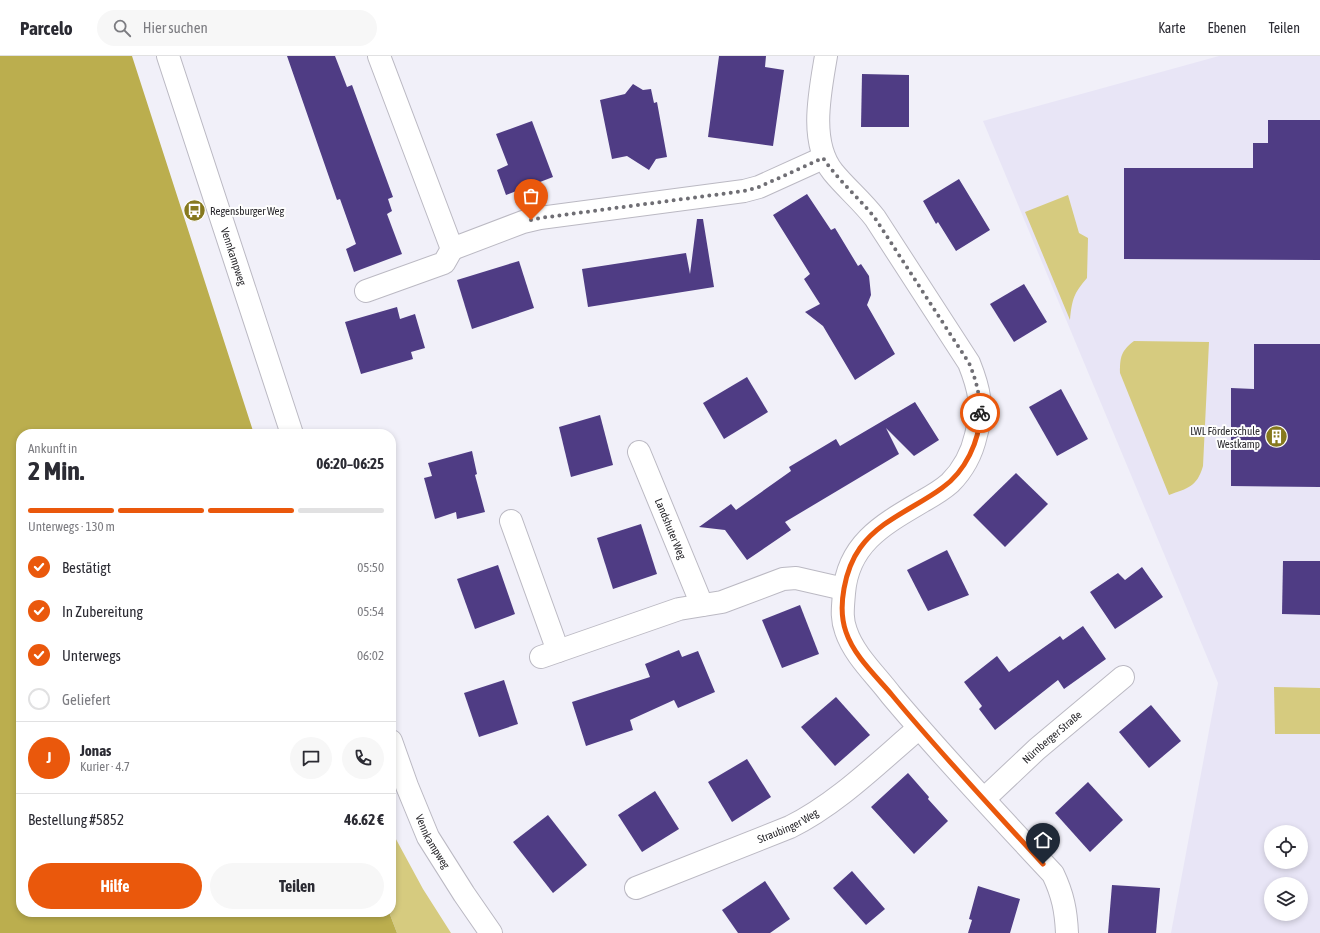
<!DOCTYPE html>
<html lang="de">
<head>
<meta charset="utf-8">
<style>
  body { margin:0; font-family:"Asap Condensed",sans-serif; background:#f7f7f7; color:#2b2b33; height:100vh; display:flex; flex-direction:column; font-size:15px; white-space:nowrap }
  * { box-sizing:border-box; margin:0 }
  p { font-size:13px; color:#7c7c81 }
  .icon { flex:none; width:22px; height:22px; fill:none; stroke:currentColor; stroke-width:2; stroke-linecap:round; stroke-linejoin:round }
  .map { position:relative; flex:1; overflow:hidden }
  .panel { position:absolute; left:16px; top:373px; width:380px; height:488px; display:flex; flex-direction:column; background:#fff; border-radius:16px; box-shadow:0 2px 6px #0003 }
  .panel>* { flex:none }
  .buttons { position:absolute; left:1264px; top:769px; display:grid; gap:8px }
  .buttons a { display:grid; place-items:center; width:44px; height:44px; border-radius:50%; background:#fff; box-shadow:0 2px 6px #0003; font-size:20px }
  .pin { position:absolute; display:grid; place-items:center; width:34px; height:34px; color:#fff; margin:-41px -17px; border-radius:50% 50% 50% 0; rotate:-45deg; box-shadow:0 0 4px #0007 }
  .pin .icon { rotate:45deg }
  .courier { position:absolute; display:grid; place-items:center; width:40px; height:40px; margin:-20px; border:3px solid #ea580c; border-radius:50%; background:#fff; color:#222; box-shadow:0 1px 5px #0007 }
  .head em { font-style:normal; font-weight:700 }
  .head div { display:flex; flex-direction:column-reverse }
  .head { display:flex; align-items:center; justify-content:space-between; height:68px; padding:0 12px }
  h1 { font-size:26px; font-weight:700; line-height:30px }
  .bar { display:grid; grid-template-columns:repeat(4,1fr); gap:6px 4px; align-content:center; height:48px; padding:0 12px }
  .bar i { height:5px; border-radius:3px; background:#e1e1e2 }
  .bar .on { background:#ea580c }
  .bar p { grid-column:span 4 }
  .line { display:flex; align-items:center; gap:10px; padding:0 12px; border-top:1px solid #e1e1e2 }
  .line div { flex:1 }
  .round { display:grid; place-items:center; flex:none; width:42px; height:42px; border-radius:21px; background:#f7f7f7 }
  ol { padding:0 12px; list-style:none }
  li { display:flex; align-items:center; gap:12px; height:44px }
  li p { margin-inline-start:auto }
  li .icon { padding:4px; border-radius:50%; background:#ea580c; color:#fff; stroke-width:4 }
  li:last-child { color:#7c7c81 }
  li i { width:22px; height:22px; border:2px solid #e1e1e2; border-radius:50% }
  .cta { display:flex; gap:8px; margin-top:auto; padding:8px 12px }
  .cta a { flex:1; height:46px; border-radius:24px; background:#ea580c; color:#fff; font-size:16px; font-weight:700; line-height:46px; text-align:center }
  .cta a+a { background:#f7f7f7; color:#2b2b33 }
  header { display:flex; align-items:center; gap:24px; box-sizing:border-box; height:56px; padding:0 20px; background:#fff; border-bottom:1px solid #e1e1e2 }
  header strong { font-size:19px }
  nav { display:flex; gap:22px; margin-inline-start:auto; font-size:14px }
  .search { width:280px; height:36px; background:#f7f7f7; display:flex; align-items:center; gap:10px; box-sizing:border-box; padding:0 14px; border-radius:22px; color:#7c7c81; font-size:15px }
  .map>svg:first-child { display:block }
</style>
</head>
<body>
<header>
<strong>Parcelo</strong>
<div class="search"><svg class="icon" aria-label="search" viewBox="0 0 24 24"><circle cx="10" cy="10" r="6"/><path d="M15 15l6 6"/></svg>Hier suchen</div>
<nav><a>Karte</a><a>Ebenen</a><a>Teilen</a></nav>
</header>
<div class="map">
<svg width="1320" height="877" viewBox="0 0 1320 877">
  <rect width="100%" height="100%" fill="#f1f0f9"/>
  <path fill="#e8e5f6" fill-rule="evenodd" d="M 1219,0 L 1320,0 L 1320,877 L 1171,877 L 1218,627 L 983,65 ZM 1271,776 L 1301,776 L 1301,806 L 1271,806 ZM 1271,828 L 1301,828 L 1301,858 L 1271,858 Z"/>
  <g fill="#d6cb7f">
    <path d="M 1068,139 L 1079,177 L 1088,182 L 1087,222 C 1074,237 1072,243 1070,264 L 1025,156 Z"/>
    <path d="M 1134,285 L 1209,286 L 1203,410 C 1197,431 1188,432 1169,439 L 1120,317 C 1120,301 1121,295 1134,285 Z"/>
    <path d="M 1274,631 L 1320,632 L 1320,678 L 1275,678 Z"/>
    <path d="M 391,774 L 423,833 L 451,877 L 397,877 L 389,856 L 391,856 Z"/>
  </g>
  <path fill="#bbae4e" d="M 0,0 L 132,0 L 254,378 L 21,378 L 21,856 L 389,856 L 397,877 L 0,877 Z"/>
  <g fill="#4f3c84">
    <path d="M 287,0 L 335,0 L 347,31 L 352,29 L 393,141 L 388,143 L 392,155 L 387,158 L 402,198 L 354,216 L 346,193 L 356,188 L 340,143 L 337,144 Z"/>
    <path d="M 719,0 L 766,0 L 765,11 L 784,14 L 773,90 L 708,81 Z"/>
    <path d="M 862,18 L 909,19 L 909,71 L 861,71 Z"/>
    <path d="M 633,28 L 643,34 L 651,33 L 654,47 L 657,46 L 667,101 L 656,103 L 649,114 L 627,100 L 612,103 L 600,44 L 625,38 Z"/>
    <path d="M 1268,64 L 1320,64 L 1320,204 L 1124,203 L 1124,112 L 1253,112 L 1253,87 L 1268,87 Z"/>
    <path d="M 532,65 L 553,121 L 506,139 L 497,114 L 508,109 L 496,78 Z"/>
    <path d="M 959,123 L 990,174 L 956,195 L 938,166 L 936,168 L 923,145 Z"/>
    <path d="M 807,138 L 831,174 L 835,172 L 858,210 L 861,208 L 869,220 L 871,239 L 867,249 L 895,298 L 855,324 L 823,270 L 805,256 L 820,248 L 804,223 L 810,218 L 773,159 Z"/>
    <path d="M 697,163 L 703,163 L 714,231 L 588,251 L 582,213 L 686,197 L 690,218 Z"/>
    <path d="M 519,205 L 534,252 L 472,273 L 457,224 Z"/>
    <path d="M 1024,228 L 1047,266 L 1014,286 L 990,248 Z"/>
    <path d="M 397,251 L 400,263 L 415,258 L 425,292 L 411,296 L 413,303 L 361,318 L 345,266 Z"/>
    <path d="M 1254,288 L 1320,288 L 1320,431 L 1231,430 L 1231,332 L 1254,333 Z"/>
    <path d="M 747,321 L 768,356 L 724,383 L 703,347 Z"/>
    <path d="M 1061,333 L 1088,383 L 1057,400 L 1029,351 Z"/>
    <path d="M 915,346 L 939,384 L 914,400 L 886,372 L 899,398 L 785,466 L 791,474 L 747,504 L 725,474 L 699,471 L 731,448 L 736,454 L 791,415 L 789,411 L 836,383 L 840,390 Z"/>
    <path d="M 600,359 L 613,409 L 571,421 L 559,371 Z"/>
    <path d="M 472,395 L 477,418 L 475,419 L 485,456 L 457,463 L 456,456 L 435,463 L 424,422 L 432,420 L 428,407 Z"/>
    <path d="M 1016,417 L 1048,448 L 1005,491 L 973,459 Z"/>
    <path d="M 641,468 L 657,518 L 613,533 L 597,482 Z"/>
    <path d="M 947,494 L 969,539 L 928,555 L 907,514 Z"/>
    <path d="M 1283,505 L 1320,505 L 1320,559 L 1282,558 Z"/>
    <path d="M 498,509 L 515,558 L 475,573 L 457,523 Z"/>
    <path d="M 1142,511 L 1163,541 L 1115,573 L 1090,536 L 1118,517 L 1125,524 Z"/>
    <path d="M 800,549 L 819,598 L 782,612 L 762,564 Z"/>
    <path d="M 1083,570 L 1106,603 L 1064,633 L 1058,624 L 995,674 L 979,653 L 982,650 L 964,626 L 997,600 L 1009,616 L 1060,580 L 1063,584 Z"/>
    <path d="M 679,594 L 682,601 L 698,595 L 715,636 L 678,652 L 674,644 L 630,664 L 633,674 L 586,690 L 572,646 L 650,621 L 645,608 Z"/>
    <path d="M 504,624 L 518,668 L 479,681 L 464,637 Z"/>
    <path d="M 836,641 L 870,679 L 835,710 L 801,671 Z"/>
    <path d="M 1151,649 L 1181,685 L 1149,712 L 1119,676 Z"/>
    <path d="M 747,703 L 771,741 L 732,766 L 708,726 Z"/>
    <path d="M 908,717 L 929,741 L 928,743 L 948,765 L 914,798 L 871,751 Z"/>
    <path d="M 1088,726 L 1123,764 L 1090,796 L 1055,757 Z"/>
    <path d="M 655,735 L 679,773 L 642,796 L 618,759 Z"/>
    <path d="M 548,759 L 587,809 L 553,837 L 513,786 Z"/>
    <path d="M 852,815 L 885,853 L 866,869 L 833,832 Z"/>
    <path d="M 765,825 L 790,863 L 770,877 L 738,877 L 722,854 Z"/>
    <path d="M 1112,829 L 1160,832 L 1156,877 L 1108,877 Z"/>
    <path d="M 978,830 L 1020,843 L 1010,877 L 968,877 L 972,864 L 969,863 Z"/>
  </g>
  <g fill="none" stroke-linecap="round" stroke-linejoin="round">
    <defs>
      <g id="minor">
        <path id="s1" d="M 168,0 L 292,378"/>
        <path d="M 379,0 L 452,193 L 523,166 L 540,162 L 744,135 L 759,131 L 823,102"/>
        <path d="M 826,0 C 820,36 809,86 833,116 C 846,132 862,145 875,162 L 969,307 C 979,332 984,352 976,379 C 972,397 963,414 950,427 C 942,434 932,440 923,445 C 884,468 848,487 844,537 C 843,551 841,562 846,575 C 854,599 876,619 891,639 C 943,701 998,759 1053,818 C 1063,839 1066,855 1067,877"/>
        <path d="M 366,235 L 444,207 L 452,193"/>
        <path id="s2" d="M 639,396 L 702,549"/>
        <path d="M 511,465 L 558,595"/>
        <path d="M 541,601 L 679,553 L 722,546 L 783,523 L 796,522 L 844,533"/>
        <path id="s3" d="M 391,685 L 407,730 L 428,781 L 464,838 L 491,877"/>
        <path id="s4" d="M 984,743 L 1037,693 L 1123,621"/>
        <path id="s5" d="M 636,832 L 790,771 C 837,748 879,706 919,672"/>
      </g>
    </defs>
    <use href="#minor" stroke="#bbb9c3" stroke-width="24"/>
    <use href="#minor" stroke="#fff" stroke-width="22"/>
  </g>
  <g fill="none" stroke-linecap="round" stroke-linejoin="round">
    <path stroke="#6f6e74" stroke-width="4" stroke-dasharray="0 7.2" d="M 531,164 L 540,162 L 744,135 L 759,131 L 823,102 C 838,124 858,141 875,162 L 969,307 C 976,324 980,338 980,357"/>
    <path stroke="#ea580c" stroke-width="5" d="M 980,357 C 980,385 965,416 942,432 C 915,452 880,464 860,492 C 845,513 837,551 846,576 C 854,600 876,620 892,639 C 940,697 992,752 1043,808"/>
  </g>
  <defs>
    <symbol id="bus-disc" viewBox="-11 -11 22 22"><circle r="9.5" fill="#86791e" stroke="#fefefe"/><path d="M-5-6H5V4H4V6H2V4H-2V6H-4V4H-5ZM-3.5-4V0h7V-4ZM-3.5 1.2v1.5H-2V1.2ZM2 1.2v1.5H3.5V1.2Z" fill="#fff"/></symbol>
    <symbol id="building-disc" viewBox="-11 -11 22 22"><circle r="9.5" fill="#86791e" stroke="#fefefe"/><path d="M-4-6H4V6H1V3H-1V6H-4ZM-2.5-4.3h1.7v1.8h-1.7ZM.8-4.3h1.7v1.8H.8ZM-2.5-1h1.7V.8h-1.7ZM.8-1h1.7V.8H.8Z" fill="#fff"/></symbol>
  </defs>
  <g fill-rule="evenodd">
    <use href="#bus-disc" x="182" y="142" width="25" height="25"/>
    <use href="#building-disc" x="1264" y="368" width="25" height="25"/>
  </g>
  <g text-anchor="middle" stroke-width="4" stroke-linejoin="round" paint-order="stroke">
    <g font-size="11" fill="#29282c" stroke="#fefefe" text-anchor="start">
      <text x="210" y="159">Regensburger Weg</text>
      <text x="1260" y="379" text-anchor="end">LWL Förderschule<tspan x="1260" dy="13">Westkamp</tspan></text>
    </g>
    <g font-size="11" fill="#29282c" stroke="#fefefe">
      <text dy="4" stroke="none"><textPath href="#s1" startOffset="211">Vennkampweg</textPath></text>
      <text dy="4" stroke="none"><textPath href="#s2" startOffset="83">Landshuter Weg</textPath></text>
      <text dy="4" stroke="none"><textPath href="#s4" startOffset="92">Nürnberger Straße</textPath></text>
      <text dy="4" stroke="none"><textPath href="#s5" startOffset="164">Straubinger Weg</textPath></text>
      <text dy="4" stroke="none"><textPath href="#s3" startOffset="109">Vennkampweg</textPath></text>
    </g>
  </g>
</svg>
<div class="buttons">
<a><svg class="icon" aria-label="locate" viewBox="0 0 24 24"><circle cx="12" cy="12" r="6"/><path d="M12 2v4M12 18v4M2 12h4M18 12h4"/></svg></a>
<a><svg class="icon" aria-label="layers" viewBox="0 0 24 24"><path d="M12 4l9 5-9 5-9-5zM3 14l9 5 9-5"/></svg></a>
</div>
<div class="pin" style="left:531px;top:164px;background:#ea580c"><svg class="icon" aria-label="bag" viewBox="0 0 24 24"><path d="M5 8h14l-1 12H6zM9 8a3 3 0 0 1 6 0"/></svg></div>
<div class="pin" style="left:1043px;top:808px;background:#1f2937"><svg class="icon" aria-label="home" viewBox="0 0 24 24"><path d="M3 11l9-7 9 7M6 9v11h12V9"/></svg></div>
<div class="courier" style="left:980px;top:357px"><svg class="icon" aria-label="bike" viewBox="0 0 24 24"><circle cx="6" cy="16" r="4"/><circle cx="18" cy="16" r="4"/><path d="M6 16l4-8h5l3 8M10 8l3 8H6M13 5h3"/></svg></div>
<section class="panel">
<div class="head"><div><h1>2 Min.</h1><p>Ankunft in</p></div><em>06:20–06:25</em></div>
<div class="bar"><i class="on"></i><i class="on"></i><i class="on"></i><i></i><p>Unterwegs · 130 m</p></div>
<ol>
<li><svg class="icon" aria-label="check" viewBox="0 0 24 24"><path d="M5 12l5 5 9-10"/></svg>Bestätigt<p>05:50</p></li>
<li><svg class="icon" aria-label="check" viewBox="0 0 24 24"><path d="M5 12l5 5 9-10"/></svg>In Zubereitung<p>05:54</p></li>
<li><svg class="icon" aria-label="check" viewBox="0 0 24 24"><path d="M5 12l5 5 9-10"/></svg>Unterwegs<p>06:02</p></li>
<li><i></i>Geliefert</li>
</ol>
<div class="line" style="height:72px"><b class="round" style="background:#ea580c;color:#fff">J</b><div><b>Jonas</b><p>Kurier · 4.7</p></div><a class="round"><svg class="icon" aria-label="chat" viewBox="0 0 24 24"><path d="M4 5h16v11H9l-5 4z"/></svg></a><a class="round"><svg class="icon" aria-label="phone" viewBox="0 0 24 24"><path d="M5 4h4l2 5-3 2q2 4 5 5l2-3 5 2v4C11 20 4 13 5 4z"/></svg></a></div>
<div class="line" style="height:52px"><div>Bestellung #5852</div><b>46.62 €</b></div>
<div class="cta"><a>Hilfe</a><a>Teilen</a></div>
</section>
</div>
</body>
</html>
